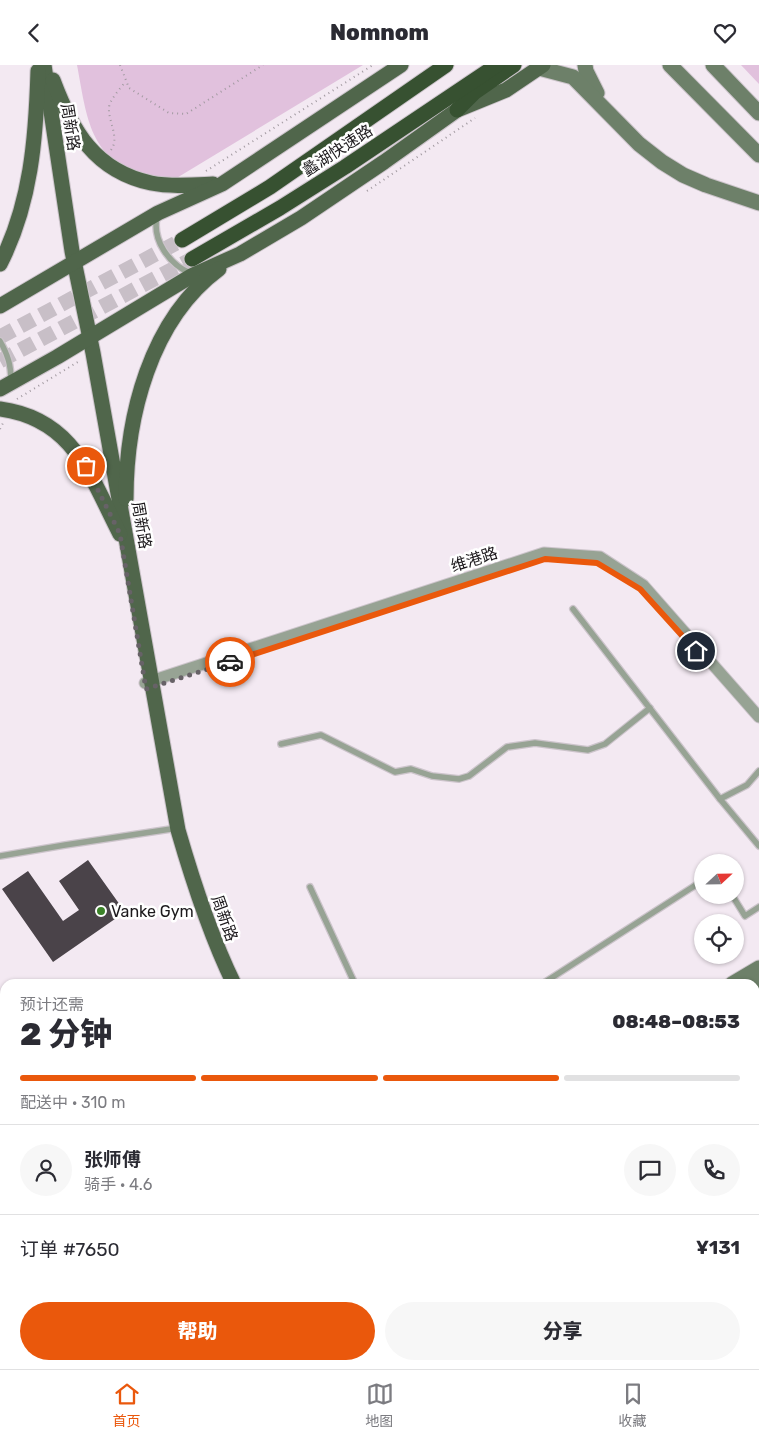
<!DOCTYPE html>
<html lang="zh">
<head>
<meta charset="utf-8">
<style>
  body { margin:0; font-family:Rubik,"Noto Sans SC",sans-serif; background:#f7f7f7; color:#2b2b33; height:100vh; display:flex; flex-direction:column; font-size:19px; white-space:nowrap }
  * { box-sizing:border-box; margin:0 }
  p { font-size:16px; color:#7c7c81 }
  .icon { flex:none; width:28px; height:28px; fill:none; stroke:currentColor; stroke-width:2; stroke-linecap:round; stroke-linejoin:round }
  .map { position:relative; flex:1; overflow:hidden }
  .drawer { position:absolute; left:0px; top:914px; width:760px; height:391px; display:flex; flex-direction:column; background:#fff; border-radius:15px 15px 0 0; box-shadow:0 1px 4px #0004 }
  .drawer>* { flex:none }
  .needle { width:32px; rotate:68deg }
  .buttons { position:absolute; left:694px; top:789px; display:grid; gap:10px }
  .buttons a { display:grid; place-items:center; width:50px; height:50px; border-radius:50%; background:#fff; box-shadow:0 1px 4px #0004; font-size:25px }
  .pin { position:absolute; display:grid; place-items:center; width:42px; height:42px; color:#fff; margin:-21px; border:2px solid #fff; border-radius:50%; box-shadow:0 1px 5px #0007 }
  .courier { position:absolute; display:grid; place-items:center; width:50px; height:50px; margin:-25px; border:4px solid #ea580c; border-radius:50%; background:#fff; color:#222; box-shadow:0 1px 6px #0007 }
  .overview em { font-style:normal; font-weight:800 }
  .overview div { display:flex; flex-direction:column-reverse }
  .overview { display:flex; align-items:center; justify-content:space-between; height:85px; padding:0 20px }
  h1 { font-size:32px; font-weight:800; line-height:38px }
  .bar { display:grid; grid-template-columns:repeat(4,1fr); gap:8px 5px; align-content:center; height:60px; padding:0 20px }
  .bar i { height:6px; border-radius:4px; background:#e1e1e2 }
  .bar .current { background:#ea580c }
  .bar p { grid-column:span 4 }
  .line { display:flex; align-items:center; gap:12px; padding:0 20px; border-top:1px solid #e1e1e2 }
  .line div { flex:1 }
  .round { display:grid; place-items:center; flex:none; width:52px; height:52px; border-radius:26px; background:#f7f7f7 }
  .button { display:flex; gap:10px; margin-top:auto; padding:10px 20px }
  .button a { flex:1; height:58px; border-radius:30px; background:#ea580c; color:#fff; font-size:20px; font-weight:800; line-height:58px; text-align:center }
  .button a+a { background:#f7f7f7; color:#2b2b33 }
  header { display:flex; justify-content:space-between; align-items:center; height:65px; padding:0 20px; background:#fff; font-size:22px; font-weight:800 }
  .menu { display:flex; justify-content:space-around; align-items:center; height:70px; border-top:1px solid #e1e1e2; background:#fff; font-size:14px; color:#7c7c81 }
  .menu a { display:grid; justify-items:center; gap:2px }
  .menu .current { color:#ea580c }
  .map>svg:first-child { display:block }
</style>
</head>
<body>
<header><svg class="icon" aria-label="back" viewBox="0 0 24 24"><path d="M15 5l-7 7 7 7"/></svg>Nomnom<svg class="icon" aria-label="heart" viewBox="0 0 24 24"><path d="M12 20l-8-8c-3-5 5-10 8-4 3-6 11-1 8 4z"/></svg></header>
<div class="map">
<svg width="759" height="1304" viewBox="0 0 759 1304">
  <rect width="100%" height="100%" fill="#f3e9f2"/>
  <g fill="#e1c1dd">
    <path d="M 77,0 L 363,0 L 175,114 C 164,113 151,113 141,110 C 88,93 86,46 77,0 Z"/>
    <path d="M 741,0 L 759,0 L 759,19 Z"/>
  </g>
  <path fill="#4a4349" d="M 88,795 L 125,847 L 53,897 L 2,824 L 28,806 L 63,856 L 79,845 L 59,816 Z"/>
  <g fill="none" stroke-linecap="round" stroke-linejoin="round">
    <g stroke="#c8bfc7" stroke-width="15" stroke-dasharray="15 8" stroke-linecap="butt">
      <path d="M 0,272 L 182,175"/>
      <path d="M 0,296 L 192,194"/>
    </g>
    <defs>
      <g id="lane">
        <path d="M 157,152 C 152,175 169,199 190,208"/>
        <path d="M 0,276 C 8,290 11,300 11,316"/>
        <path d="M 573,544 L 720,734"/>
        <path d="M 281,679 L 321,670 L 395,707 L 411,704 L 432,711 L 459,714 L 469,711 L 507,682 L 535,678 L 588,685 L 605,679 L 650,643"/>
        <path d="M 759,706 L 747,720 L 720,734 L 759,781"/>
        <path d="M 0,791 L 65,780 L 171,764"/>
        <path d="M 310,822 L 355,919"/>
        <path d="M 732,830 L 745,851 L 759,842"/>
        <path d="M 542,919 L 702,816"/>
      </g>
      <g id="street">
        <path d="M 145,618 L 544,488 L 600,492 L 643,520 L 759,652"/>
        <path d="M 0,1022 L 5,1028"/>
        <path d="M 0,1096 L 5,1092"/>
        <path d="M 0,1115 L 5,1122"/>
        <path d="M 0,1212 L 5,1220"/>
        <path d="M 404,1300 L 406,1304"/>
        <path d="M 215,1304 L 221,1300"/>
        <path d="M 534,1304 L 536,1300"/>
      </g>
      <g id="secondary">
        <path d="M 585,0 L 586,6 L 597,28"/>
        <path d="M 670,0 L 759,90"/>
        <path d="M 713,0 L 759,48"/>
        <path d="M 539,3 L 573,12 L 639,79 L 662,97 L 683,110 L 706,120 L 759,138"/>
        <path d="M 732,919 L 759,903"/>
        <path d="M 755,919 L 759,917"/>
        <path d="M 96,1304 L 103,1300"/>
        <path d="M 117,1304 L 123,1300"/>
      </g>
      <g id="primary">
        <path d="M 44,0 L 72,186 L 93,288 L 178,765 C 193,817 210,870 234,919"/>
        <path d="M 53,15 C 72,66 95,106 151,118 C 171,122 193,120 213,119"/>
        <path d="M 0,199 C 31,139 36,73 38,6"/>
        <path d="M 0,241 L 158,148 L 222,119 L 401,0"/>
        <path d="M 0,324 L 57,292 L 193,210 L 240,189 L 301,153 L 384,97 L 457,45 L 506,25 L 543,0"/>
        <path d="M 0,344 C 74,354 90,411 120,469"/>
        <path d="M 126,434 C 126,352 150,255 219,204"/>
        <path d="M 463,1300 L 465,1304"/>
      </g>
      <g id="highway">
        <path d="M 457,45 L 475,27 L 514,0"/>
        <path d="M 182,175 L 270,122 L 446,0"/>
        <path d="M 192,194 L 280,143 L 345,102 L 497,0"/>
      </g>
    </defs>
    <use href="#lane" stroke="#ccc4cb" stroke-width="8"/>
    <use href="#street" stroke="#ccc4cb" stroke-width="13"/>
    <use href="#secondary" stroke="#ccc4cb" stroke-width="17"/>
    <use href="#primary" stroke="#ccc4cb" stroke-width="17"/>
    <use href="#highway" stroke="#ccc4cb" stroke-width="17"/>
    <g stroke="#a29aa1" stroke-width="2" stroke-dasharray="1 4" stroke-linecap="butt">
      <path d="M 120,0 L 129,23 L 169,48 L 186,49 L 263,0"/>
      <path d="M 111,85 C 120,73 108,56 109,43 C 109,35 121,23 125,17"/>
      <path d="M 206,106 L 373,0"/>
      <path d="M 367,126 L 475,53"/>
      <path d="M 17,334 L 81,295"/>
      <path d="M 0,364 L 3,358"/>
    </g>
    <use href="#lane" stroke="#97a394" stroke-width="5.5"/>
    <use href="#street" stroke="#97a394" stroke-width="11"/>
    <use href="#secondary" stroke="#6d8069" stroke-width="15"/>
    <use href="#primary" stroke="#50664b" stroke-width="15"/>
    <use href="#highway" stroke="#375131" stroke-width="15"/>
  </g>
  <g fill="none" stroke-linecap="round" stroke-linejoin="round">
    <path stroke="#676267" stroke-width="5" stroke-dasharray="0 9" d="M 86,401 L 120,469 L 146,624 L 230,597"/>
    <path stroke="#ea580c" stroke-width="6" d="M 230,597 L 545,494 L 597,498 L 640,524 L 696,586"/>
  </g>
  <circle fill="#3b8228" stroke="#fff" stroke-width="2" cx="101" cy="846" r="5"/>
  <g text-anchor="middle" stroke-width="5" stroke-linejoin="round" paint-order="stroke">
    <g font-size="16" fill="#1c191c" stroke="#fff">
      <text transform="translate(71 62) rotate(81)" y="6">周新路</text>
      <text transform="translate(337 85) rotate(-33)" y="6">蠡湖快速路</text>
      <text transform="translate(142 460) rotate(80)" y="6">周新路</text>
      <text transform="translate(474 494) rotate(-18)" y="6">维港路</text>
      <text transform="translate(225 853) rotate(70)" y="6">周新路</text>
    </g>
    <g font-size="16" fill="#1c191c" stroke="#fff" text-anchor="start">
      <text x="111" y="852">Vanke Gym</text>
    </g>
  </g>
</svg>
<div class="buttons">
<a><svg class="needle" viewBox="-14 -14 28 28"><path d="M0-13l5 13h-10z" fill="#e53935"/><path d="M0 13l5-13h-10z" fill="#7c7c81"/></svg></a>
<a><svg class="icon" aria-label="locate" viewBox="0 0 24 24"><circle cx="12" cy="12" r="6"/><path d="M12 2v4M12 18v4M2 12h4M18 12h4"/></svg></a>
</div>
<div class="pin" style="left:86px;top:401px;background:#ea580c"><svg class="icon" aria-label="bag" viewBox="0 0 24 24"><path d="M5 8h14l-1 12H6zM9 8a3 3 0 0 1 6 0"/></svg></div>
<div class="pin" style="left:696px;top:586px;background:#1f2937"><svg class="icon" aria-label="home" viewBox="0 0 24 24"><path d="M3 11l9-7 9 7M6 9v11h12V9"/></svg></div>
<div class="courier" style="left:230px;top:597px"><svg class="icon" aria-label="car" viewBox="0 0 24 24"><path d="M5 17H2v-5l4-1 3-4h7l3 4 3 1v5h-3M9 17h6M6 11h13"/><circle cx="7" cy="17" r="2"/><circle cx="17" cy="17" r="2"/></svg></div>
<section class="drawer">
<div class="overview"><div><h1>2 分钟</h1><p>预计还需</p></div><em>08:48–08:53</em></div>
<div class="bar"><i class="current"></i><i class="current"></i><i class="current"></i><i></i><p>配送中 · 310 m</p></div>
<div class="line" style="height:90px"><a class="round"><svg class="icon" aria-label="person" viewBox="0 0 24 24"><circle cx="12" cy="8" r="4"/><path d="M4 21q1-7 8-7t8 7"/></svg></a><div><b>张师傅</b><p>骑手 · 4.6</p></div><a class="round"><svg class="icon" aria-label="chat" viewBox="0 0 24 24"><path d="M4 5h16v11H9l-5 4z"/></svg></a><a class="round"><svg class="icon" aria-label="phone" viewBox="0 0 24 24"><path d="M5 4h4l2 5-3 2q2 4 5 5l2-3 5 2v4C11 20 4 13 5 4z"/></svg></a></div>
<div class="line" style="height:65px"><div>订单 #7650</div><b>¥131</b></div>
<div class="button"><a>帮助</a><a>分享</a></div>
</section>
</div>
<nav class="menu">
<a class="current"><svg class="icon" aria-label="home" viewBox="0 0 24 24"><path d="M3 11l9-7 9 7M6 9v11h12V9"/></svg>首页</a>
<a><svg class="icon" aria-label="map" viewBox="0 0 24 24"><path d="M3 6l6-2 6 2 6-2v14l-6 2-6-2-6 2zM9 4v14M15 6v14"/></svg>地图</a>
<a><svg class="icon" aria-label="saved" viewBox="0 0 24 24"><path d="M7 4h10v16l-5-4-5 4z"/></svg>收藏</a>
</nav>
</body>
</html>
